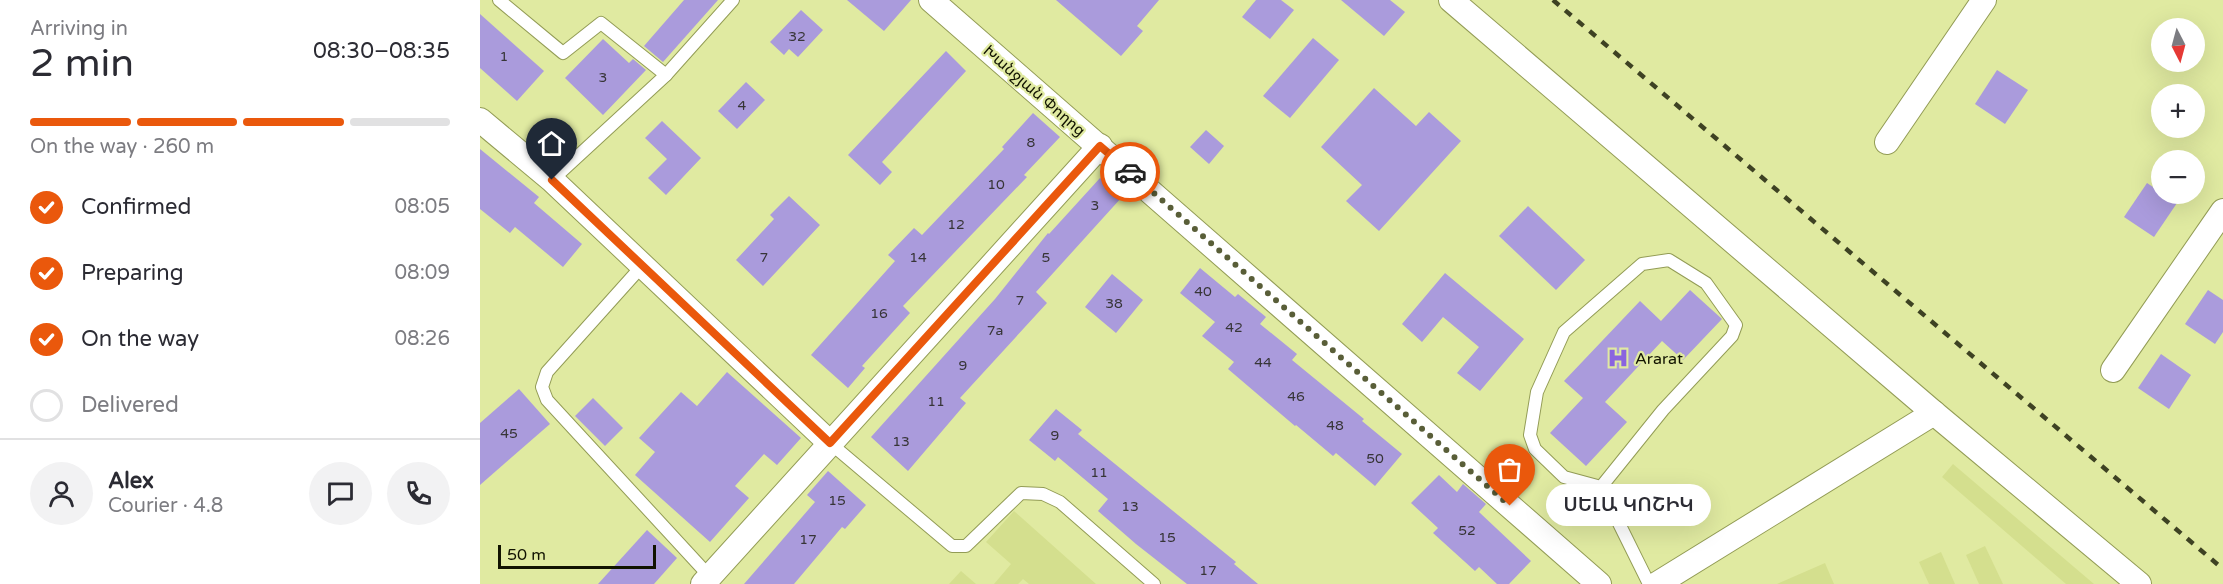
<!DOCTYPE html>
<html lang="en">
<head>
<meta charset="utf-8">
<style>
  body { margin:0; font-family:"Varela Round","Noto Sans Armenian",sans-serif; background:#f2f2f3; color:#2b2b33; height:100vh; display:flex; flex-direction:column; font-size:22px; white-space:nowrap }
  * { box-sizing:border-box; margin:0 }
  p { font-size:20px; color:#7c7c81 }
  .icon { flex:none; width:33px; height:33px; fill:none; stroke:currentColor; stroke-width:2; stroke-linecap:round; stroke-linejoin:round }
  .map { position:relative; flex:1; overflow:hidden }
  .details { display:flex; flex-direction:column; background:#fff; width:480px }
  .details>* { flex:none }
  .needle { width:39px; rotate:174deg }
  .controls { position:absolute; left:1671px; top:18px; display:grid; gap:12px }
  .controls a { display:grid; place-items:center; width:54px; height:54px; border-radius:50%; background:#fff; box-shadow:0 6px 24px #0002; font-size:30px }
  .scale { position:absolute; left:18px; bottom:15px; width:158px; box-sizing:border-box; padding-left:6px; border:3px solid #111300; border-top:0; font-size:16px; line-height:21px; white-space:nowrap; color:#111300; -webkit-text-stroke:4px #e0eaa1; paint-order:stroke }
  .pin { position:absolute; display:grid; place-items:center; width:51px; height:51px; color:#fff; margin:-62px -26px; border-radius:50% 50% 50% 0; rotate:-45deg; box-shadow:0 0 6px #0007 }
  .pin .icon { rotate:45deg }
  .courier { position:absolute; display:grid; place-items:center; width:60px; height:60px; margin:-30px; border:4px solid #ea580c; border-radius:50%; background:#fff; color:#222; box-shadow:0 2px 8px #0007 }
  .bubble { position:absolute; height:42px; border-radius:21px; background:#fff; box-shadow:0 6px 24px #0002; font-size:20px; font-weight:600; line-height:42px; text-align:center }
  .overview em { font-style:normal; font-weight:600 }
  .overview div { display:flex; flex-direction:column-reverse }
  .overview { display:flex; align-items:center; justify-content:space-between; height:102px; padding:0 30px }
  h1 { font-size:39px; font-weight:600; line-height:45px }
  .bar { display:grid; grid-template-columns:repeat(4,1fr); gap:9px 6px; align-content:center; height:72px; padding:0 30px }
  .bar i { height:8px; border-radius:4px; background:#e1e1e2 }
  .bar .active { background:#ea580c }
  .bar p { grid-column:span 4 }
  .line { display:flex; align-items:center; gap:15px; padding:0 30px; border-top:2px solid #e1e1e2 }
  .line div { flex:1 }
  .round { display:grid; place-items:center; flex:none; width:63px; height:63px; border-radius:32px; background:#f2f2f3 }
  ol { padding:0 30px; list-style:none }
  li { display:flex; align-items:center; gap:18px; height:66px }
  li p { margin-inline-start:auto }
  li .icon { padding:6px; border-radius:50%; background:#ea580c; color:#fff; stroke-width:4 }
  li:last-child { color:#7c7c81 }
  li i { width:33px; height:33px; border:3px solid #e1e1e2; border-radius:50% }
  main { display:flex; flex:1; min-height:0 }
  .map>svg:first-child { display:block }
</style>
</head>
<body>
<main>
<section class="details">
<div class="overview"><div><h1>2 min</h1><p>Arriving in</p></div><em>08:30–08:35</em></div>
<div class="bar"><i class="active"></i><i class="active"></i><i class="active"></i><i></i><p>On the way · 260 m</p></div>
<ol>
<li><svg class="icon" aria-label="check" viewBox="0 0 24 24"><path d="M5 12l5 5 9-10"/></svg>Confirmed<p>08:05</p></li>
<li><svg class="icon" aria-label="check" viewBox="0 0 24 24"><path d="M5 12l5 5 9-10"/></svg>Preparing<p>08:09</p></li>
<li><svg class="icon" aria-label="check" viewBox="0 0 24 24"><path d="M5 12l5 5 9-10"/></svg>On the way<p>08:26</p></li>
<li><i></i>Delivered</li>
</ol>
<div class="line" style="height:108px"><a class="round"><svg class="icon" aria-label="person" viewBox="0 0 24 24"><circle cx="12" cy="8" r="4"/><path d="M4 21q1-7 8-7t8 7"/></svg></a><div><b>Alex</b><p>Courier · 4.8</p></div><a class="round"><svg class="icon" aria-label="chat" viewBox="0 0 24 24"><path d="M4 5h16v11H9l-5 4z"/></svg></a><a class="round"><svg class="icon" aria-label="phone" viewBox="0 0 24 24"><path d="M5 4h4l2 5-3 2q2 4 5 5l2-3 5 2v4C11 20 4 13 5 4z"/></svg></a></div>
</section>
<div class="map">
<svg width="1743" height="584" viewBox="0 0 1743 584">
  <rect width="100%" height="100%" fill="#e0eaa1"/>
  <g fill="#d4df8e">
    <path d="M 1473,464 L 1614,584 L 1586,584 L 1462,477 Z"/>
    <path d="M 534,511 L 616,584 L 549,584 L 543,579 L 538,584 L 514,584 L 531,564 L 506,542 Z"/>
    <path d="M 1505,546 L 1523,584 L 1499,584 L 1486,555 Z"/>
    <path d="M 1461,552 L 1475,584 L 1449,584 L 1439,562 Z"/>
    <path d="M 1345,563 L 1354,584 L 1297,584 Z"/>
    <path d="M 481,571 L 496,584 L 469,584 Z"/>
  </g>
  <g fill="#aa9bdc">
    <path d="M 204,0 L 238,0 L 183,62 L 164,46 Z"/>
    <path d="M 367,0 L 431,0 L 404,31 Z"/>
    <path d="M 576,0 L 679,0 L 657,26 L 663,31 L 641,56 Z"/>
    <path d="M 776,0 L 801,0 L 814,10 L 790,39 L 762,17 Z"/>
    <path d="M 861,0 L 910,0 L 925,12 L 904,36 Z"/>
    <path d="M 321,10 L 343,30 L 318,57 L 309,49 L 304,55 L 290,42 Z"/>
    <path d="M 0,14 L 64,71 L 37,101 L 0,68 Z"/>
    <path d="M 833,38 L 859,60 L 810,118 L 783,96 Z"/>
    <path d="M 123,39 L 149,63 L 153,59 L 166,70 L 123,115 L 85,78 Z"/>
    <path d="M 466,51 L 486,71 L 402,162 L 412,172 L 400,185 L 368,155 Z"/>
    <path d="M 1517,70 L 1548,90 L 1525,124 L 1495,104 Z"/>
    <path d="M 266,82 L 285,100 L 257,129 L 238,111 Z"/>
    <path d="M 894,88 L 936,126 L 949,112 L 981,141 L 899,231 L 866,201 L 882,185 L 841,147 Z"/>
    <path d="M 553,113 L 580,137 L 544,175 L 547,177 L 423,306 L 430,313 L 382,366 L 385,368 L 368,388 L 331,355 L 415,261 L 408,255 L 434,228 L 442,235 L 524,149 L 522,147 Z"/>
    <path d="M 182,121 L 221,158 L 186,195 L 168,178 L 187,159 L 165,138 Z"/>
    <path d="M 726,130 L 744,146 L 729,164 L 710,147 Z"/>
    <path d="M 0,149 L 59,197 L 54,203 L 102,244 L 83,267 L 35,227 L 30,233 L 0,209 Z"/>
    <path d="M 620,178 L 642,197 L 556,292 L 567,303 L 480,398 L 486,403 L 428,471 L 391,437 L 515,299 L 568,233 L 569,234 Z"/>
    <path d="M 1667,183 L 1697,203 L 1674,237 L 1644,217 Z"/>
    <path d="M 309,196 L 340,225 L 283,286 L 256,260 L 294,219 L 290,215 Z"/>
    <path d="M 1048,206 L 1105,260 L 1076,290 L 1019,236 Z"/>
    <path d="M 720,268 L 755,297 L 758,294 L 786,317 L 780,324 L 817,354 L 812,360 L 884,419 L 882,421 L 922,454 L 895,486 L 856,453 L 853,456 L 816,425 L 815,426 L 748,369 L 754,362 L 722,336 L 735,322 L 700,293 Z"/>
    <path d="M 965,273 L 1044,339 L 1000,391 L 977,373 L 999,347 L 963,317 L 942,342 L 922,324 Z"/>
    <path d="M 632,274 L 663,300 L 636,333 L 605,307 Z"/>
    <path d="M 1210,290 L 1242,319 L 1203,360 L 1182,341 L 1125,402 L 1147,422 L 1106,466 L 1070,433 L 1103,398 L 1084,381 L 1160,301 L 1181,321 Z"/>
    <path d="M 1728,290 L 1743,300 L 1743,332 L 1735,344 L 1705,324 Z"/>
    <path d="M 1681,354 L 1711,375 L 1689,409 L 1658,388 Z"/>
    <path d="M 247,372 L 321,438 L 297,465 L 284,454 L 255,486 L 269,498 L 230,542 L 155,475 L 175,452 L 159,438 L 201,392 L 217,406 Z"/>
    <path d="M 39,389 L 70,424 L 0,485 L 0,423 Z"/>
    <path d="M 113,398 L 143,428 L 125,446 L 95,416 Z"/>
    <path d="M 576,409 L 602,430 L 598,434 L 756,562 L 754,564 L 778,584 L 707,584 L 656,544 L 618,511 L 628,499 L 578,457 L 575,461 L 549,440 Z"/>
    <path d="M 348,471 L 386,505 L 365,529 L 362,527 L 314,584 L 264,584 L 335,502 L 327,495 Z"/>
    <path d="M 959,475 L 977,492 L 983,484 L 1006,504 L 999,512 L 1051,561 L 1029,584 L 1017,584 L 999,567 L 995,571 L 953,533 L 958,528 L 931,503 Z"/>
    <path d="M 167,530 L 197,558 L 174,584 L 118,584 Z"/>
  </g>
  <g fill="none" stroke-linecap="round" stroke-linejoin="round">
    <defs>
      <g id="lane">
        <path d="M 19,0 L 83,53 L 121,23 L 186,75 L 253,0"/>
        <path d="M 72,180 L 186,75"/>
        <path d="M 162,266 L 67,372 L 62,387 L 67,400 L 232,579"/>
        <path d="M 350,443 L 472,546 L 486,546 L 541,493 L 563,494 L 580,502 L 674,584"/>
        <path d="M 1121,487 L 1084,477 L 1055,449 L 1050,435 L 1057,392 L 1084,332 L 1162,264 L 1189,260 L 1226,283 L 1256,325 L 1252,336 L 1183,410 L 1121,487 L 1169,584"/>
      </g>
      <g id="street">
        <path d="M 451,0 L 1119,584"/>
        <path d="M 971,0 L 1454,413 L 1659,584"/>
        <path d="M 0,120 L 72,180 L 350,443"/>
        <path d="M 1407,142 L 1504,0"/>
        <path d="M 1633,370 L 1743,211"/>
        <path d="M 223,584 L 620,146"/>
        <path d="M 1177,584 L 1454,413"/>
      </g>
    </defs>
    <use href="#lane" stroke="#939c56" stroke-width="14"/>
    <use href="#street" stroke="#939c56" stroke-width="26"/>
    <use href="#lane" stroke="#fff" stroke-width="12"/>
    <use href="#street" stroke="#fff" stroke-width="24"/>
    <path stroke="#3e4223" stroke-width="4.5" stroke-dasharray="8 8" stroke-linecap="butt" d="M 1073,0 L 1743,569"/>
  </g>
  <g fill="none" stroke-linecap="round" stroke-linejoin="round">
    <path stroke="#595e38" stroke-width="6" stroke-dasharray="0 10.8" d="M 650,172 L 1030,506"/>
    <path stroke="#ea580c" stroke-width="8" d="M 72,180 L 350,443 L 620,146 L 650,172"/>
  </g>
  <defs>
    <symbol id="hospital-bare" viewBox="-9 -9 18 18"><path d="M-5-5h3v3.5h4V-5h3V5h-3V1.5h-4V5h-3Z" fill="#8a64df" stroke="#e0eaa1" stroke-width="2.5" paint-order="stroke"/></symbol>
  </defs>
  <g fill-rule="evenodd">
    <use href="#hospital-bare" x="1123" y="343" width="30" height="30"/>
  </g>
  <g text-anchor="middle" stroke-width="4.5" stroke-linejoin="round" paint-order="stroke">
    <g font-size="14" fill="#373537">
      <text x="317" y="41">32</text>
      <text x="24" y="61">1</text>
      <text x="123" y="82">3</text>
      <text x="262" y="110">4</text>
      <text x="551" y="147">8</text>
      <text x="516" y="189">10</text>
      <text x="615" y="210">3</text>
      <text x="476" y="229">12</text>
      <text x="284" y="262">7</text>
      <text x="438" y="262">14</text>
      <text x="566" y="262">5</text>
      <text x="723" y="296">40</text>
      <text x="540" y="305">7</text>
      <text x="634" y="308">38</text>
      <text x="399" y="318">16</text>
      <text x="754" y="332">42</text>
      <text x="515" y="335">7a</text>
      <text x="783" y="367">44</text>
      <text x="483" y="370">9</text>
      <text x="816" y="401">46</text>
      <text x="456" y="406">11</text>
      <text x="855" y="430">48</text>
      <text x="29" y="438">45</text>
      <text x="575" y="440">9</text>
      <text x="421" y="446">13</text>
      <text x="895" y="463">50</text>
      <text x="619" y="477">11</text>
      <text x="357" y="505">15</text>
      <text x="650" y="511">13</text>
      <text x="987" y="535">52</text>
      <text x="687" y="542">15</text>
      <text x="328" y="544">17</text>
      <text x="728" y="575">17</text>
    </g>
    <g font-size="16" fill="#111300" stroke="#e0eaa1">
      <text transform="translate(555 90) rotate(41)" y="6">Խանջյան Փողոց</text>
    </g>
    <g font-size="16" fill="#111300" stroke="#e0eaa1" text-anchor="start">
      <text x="1155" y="364">Ararat</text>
    </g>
  </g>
</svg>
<div class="controls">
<a><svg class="needle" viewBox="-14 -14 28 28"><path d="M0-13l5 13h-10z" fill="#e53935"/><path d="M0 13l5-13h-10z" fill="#7c7c81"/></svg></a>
<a>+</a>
<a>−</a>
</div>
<div class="scale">50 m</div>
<div class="pin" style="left:1030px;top:506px;background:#ea580c"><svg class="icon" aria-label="bag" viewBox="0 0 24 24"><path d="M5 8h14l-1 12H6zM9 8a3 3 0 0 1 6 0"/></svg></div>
<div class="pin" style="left:72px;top:180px;background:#1f2937"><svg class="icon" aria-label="home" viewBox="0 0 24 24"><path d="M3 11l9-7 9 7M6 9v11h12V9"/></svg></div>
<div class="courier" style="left:650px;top:172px"><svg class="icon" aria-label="car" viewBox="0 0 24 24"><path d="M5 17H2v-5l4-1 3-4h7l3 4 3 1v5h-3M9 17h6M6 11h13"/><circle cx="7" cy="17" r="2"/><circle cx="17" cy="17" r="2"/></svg></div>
<div class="bubble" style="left:1066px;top:484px;width:165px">ՍԵԼԱ ԿՈՇԻԿ</div>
</div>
</main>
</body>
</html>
